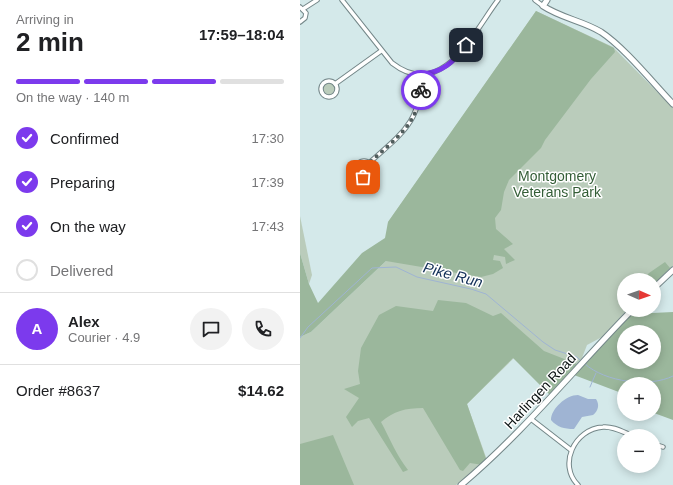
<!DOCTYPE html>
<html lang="en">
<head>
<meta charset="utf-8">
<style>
  body { margin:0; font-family:Helvetica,sans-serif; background:#f2f2f2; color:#202124; height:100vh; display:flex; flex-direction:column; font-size:15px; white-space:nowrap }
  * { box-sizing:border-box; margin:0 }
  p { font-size:13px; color:#757577 }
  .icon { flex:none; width:22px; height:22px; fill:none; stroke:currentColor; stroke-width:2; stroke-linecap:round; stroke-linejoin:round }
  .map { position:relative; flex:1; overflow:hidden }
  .panel { display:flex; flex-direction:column; background:#fff; width:300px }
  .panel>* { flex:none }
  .needle { width:26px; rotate:92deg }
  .buttons { position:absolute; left:317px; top:273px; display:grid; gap:8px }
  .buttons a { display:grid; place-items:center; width:44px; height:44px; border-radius:50%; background:#fff; box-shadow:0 2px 10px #0003; font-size:20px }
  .pin { position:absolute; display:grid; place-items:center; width:34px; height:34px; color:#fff; margin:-17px; border-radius:8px; box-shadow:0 2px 6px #0006 }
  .courier { position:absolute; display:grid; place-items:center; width:40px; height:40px; margin:-20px; border:3px solid #7c3aed; border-radius:50%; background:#fff; color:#222; box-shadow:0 1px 5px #0007 }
  .summary em { font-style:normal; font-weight:800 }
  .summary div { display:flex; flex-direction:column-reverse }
  .summary { display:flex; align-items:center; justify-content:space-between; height:68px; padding:0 16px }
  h1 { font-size:26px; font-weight:800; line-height:30px }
  .bar { display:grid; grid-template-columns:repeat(4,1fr); gap:6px 4px; align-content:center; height:48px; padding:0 16px }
  .bar i { height:5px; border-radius:3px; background:#e0e0e0 }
  .bar .on { background:#7c3aed }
  .bar p { grid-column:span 4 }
  .line { display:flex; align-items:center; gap:10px; padding:0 16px; border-top:1px solid #e0e0e0 }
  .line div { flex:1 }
  .round { display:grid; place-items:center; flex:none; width:42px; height:42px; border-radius:21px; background:#f2f2f2 }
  ol { padding:0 16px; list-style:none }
  li { display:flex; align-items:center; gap:12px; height:44px }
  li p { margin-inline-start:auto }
  li .icon { padding:4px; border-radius:50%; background:#7c3aed; color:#fff; stroke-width:4 }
  li:last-child { color:#757577 }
  li i { width:22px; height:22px; border:2px solid #e0e0e0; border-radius:50% }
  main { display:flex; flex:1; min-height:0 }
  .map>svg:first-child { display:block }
</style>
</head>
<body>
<main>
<section class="panel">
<div class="summary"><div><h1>2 min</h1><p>Arriving in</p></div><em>17:59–18:04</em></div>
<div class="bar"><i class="on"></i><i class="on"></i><i class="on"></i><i></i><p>On the way · 140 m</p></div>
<ol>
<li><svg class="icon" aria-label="check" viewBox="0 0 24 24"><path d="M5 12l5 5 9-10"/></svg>Confirmed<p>17:30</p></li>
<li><svg class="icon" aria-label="check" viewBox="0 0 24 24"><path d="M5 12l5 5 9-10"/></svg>Preparing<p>17:39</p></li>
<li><svg class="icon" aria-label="check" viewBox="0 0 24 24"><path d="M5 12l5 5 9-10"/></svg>On the way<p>17:43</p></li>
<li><i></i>Delivered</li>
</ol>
<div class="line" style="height:72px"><b class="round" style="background:#7c3aed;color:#fff">A</b><div><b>Alex</b><p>Courier · 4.9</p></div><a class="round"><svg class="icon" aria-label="chat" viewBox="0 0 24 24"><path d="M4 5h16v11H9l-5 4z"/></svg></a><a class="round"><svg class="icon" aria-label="phone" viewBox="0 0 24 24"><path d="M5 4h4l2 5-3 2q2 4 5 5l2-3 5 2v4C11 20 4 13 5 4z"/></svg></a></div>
<div class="line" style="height:52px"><div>Order #8637</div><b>$14.62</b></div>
</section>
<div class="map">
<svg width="373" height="485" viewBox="0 0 373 485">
  <rect width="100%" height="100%" fill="#d4e9ea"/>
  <g fill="#baccbb">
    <path d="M 236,11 L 313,47 L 373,108 L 373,266 L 354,284 L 354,280 L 324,280 L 324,310 L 327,310 L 302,337 L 287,345 L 282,358 L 250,395 L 214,358 L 167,404 L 187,460 L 156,485 L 0,485 L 0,337 L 11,332 L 86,261 L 88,222 Z"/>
    <circle cx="29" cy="89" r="6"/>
    <circle cx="64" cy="169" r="6"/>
    <path d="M 0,216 L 12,275 L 9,284 L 0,253 Z"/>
  </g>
  <g fill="#9bb79c" fill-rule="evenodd">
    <path d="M 236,11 L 314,48 L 315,52 L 291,79 L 245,140 L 241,148 L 209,180 L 204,192 L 201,210 L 195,218 L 196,229 L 213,244 L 204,249 L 215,260 L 206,264 L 205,257 L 194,255 L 193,260 L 200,261 L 203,268 L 193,274 L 181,277 L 86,261 L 11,332 L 0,337 L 0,253 L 9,284 L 18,303 L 62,253 L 85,238 L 88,222 Z"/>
    <path d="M 365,262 L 370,268 L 354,284 L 354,280 L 343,280 L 349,273 Z"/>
    <path d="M 138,300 L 166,303 L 193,316 L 201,313 L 244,351 L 277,364 L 250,395 L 213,358 L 167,404 L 186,459 L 183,465 L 170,463 L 163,471 L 160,470 L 123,408 C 105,408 94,411 81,422 C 90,439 97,456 108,470 L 103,472 L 69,418 L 58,421 L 52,427 L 46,417 L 59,398 L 44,389 L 60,384 L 58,371 L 61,348 L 79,315 L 96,306 L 133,311 Z"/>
    <path d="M 373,312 L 373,420 L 354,413 L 354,384 L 324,384 L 324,394 L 274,375 L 332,314 ZM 324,332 L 354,332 L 354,362 L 324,362 Z"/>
    <path d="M 33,435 L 54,485 L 0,485 L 0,444 Z"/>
  </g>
  <path fill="#9fb4d3" d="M 278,395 L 288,399 L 296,399 C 300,405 298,411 293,415 L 282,417 L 274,429 C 264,429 257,427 251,420 C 251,409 266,395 278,395 Z"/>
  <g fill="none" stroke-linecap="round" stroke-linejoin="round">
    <g stroke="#9fb4d3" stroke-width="1">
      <path d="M 0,338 L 8,327 L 72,268 L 96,267 L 117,277 L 171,289 L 186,294 L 243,342 L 255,350 L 277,357 L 281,361"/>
      <path d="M 285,364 C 305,382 349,388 373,376"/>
      <path d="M 290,387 L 296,373"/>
    </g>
    <defs>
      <g id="street">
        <path d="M 42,0 L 92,63 C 142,102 173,33 198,0"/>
        <path d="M 235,0 L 243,6"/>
        <path d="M 0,7 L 6,13 L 5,18 L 0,22"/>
        <path d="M 3,9 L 17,0"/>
        <circle cx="29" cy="89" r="8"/>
        <path d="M 35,84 L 81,51"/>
        <circle cx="64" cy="169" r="8"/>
        <path d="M 69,163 C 101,134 122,122 121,74"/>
        <path d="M 231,419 L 271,450"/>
        <path d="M 354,444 L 363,447"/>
        <path d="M 278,485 C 258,465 274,429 303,427 C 313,426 323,432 333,436"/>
      </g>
      <g id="secondary">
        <path d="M 247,0 L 243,6 C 261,18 283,21 301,32 C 324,47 353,83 373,104"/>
        <path d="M 354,288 L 373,270"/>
        <path d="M 161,485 C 224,432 275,368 332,310"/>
      </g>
    </defs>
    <use href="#street" stroke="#748789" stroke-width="5.5"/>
    <use href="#secondary" stroke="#748789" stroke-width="7"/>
    <use href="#street" stroke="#fff" stroke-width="3.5"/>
    <use href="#secondary" stroke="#fff" stroke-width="5"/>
  </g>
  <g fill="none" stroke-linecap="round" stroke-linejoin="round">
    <path stroke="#505d5d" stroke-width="4" stroke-dasharray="0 7.2" d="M 63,177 C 71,176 73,169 69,163 C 92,142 118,125 121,90"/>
    <path stroke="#7c3aed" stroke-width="5" d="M 121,90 L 121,74 C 142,73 154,62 166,45"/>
  </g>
  <g text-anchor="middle" stroke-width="3" stroke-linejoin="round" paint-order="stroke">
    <g font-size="14" fill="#335d36" stroke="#fff">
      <text x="257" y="181">Montgomery<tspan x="257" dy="16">Veterans Park</tspan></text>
    </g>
    <g font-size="14" fill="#091111" stroke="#fff">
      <text transform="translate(240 391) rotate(-47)" y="5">Harlingen Road</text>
    </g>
    <g font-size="15" font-style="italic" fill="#133058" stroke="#fff">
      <text transform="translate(153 275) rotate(15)" y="5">Pike Run</text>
    </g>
  </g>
</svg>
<div class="buttons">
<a><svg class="needle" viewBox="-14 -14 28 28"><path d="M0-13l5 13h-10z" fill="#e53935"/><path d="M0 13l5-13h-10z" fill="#757577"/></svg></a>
<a><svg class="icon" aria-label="layers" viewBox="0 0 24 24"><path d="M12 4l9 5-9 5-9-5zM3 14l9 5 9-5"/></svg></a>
<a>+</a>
<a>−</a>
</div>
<div class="pin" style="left:63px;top:177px;background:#ea580c"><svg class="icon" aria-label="bag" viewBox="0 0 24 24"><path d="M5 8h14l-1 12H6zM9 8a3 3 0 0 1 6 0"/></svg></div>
<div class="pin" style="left:166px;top:45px;background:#1f2937"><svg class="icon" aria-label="home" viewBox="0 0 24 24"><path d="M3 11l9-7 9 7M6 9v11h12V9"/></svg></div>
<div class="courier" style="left:121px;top:90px"><svg class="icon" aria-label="bike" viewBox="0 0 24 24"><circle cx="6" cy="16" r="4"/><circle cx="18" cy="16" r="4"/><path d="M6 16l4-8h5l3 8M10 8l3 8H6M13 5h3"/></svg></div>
</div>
</main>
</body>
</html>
